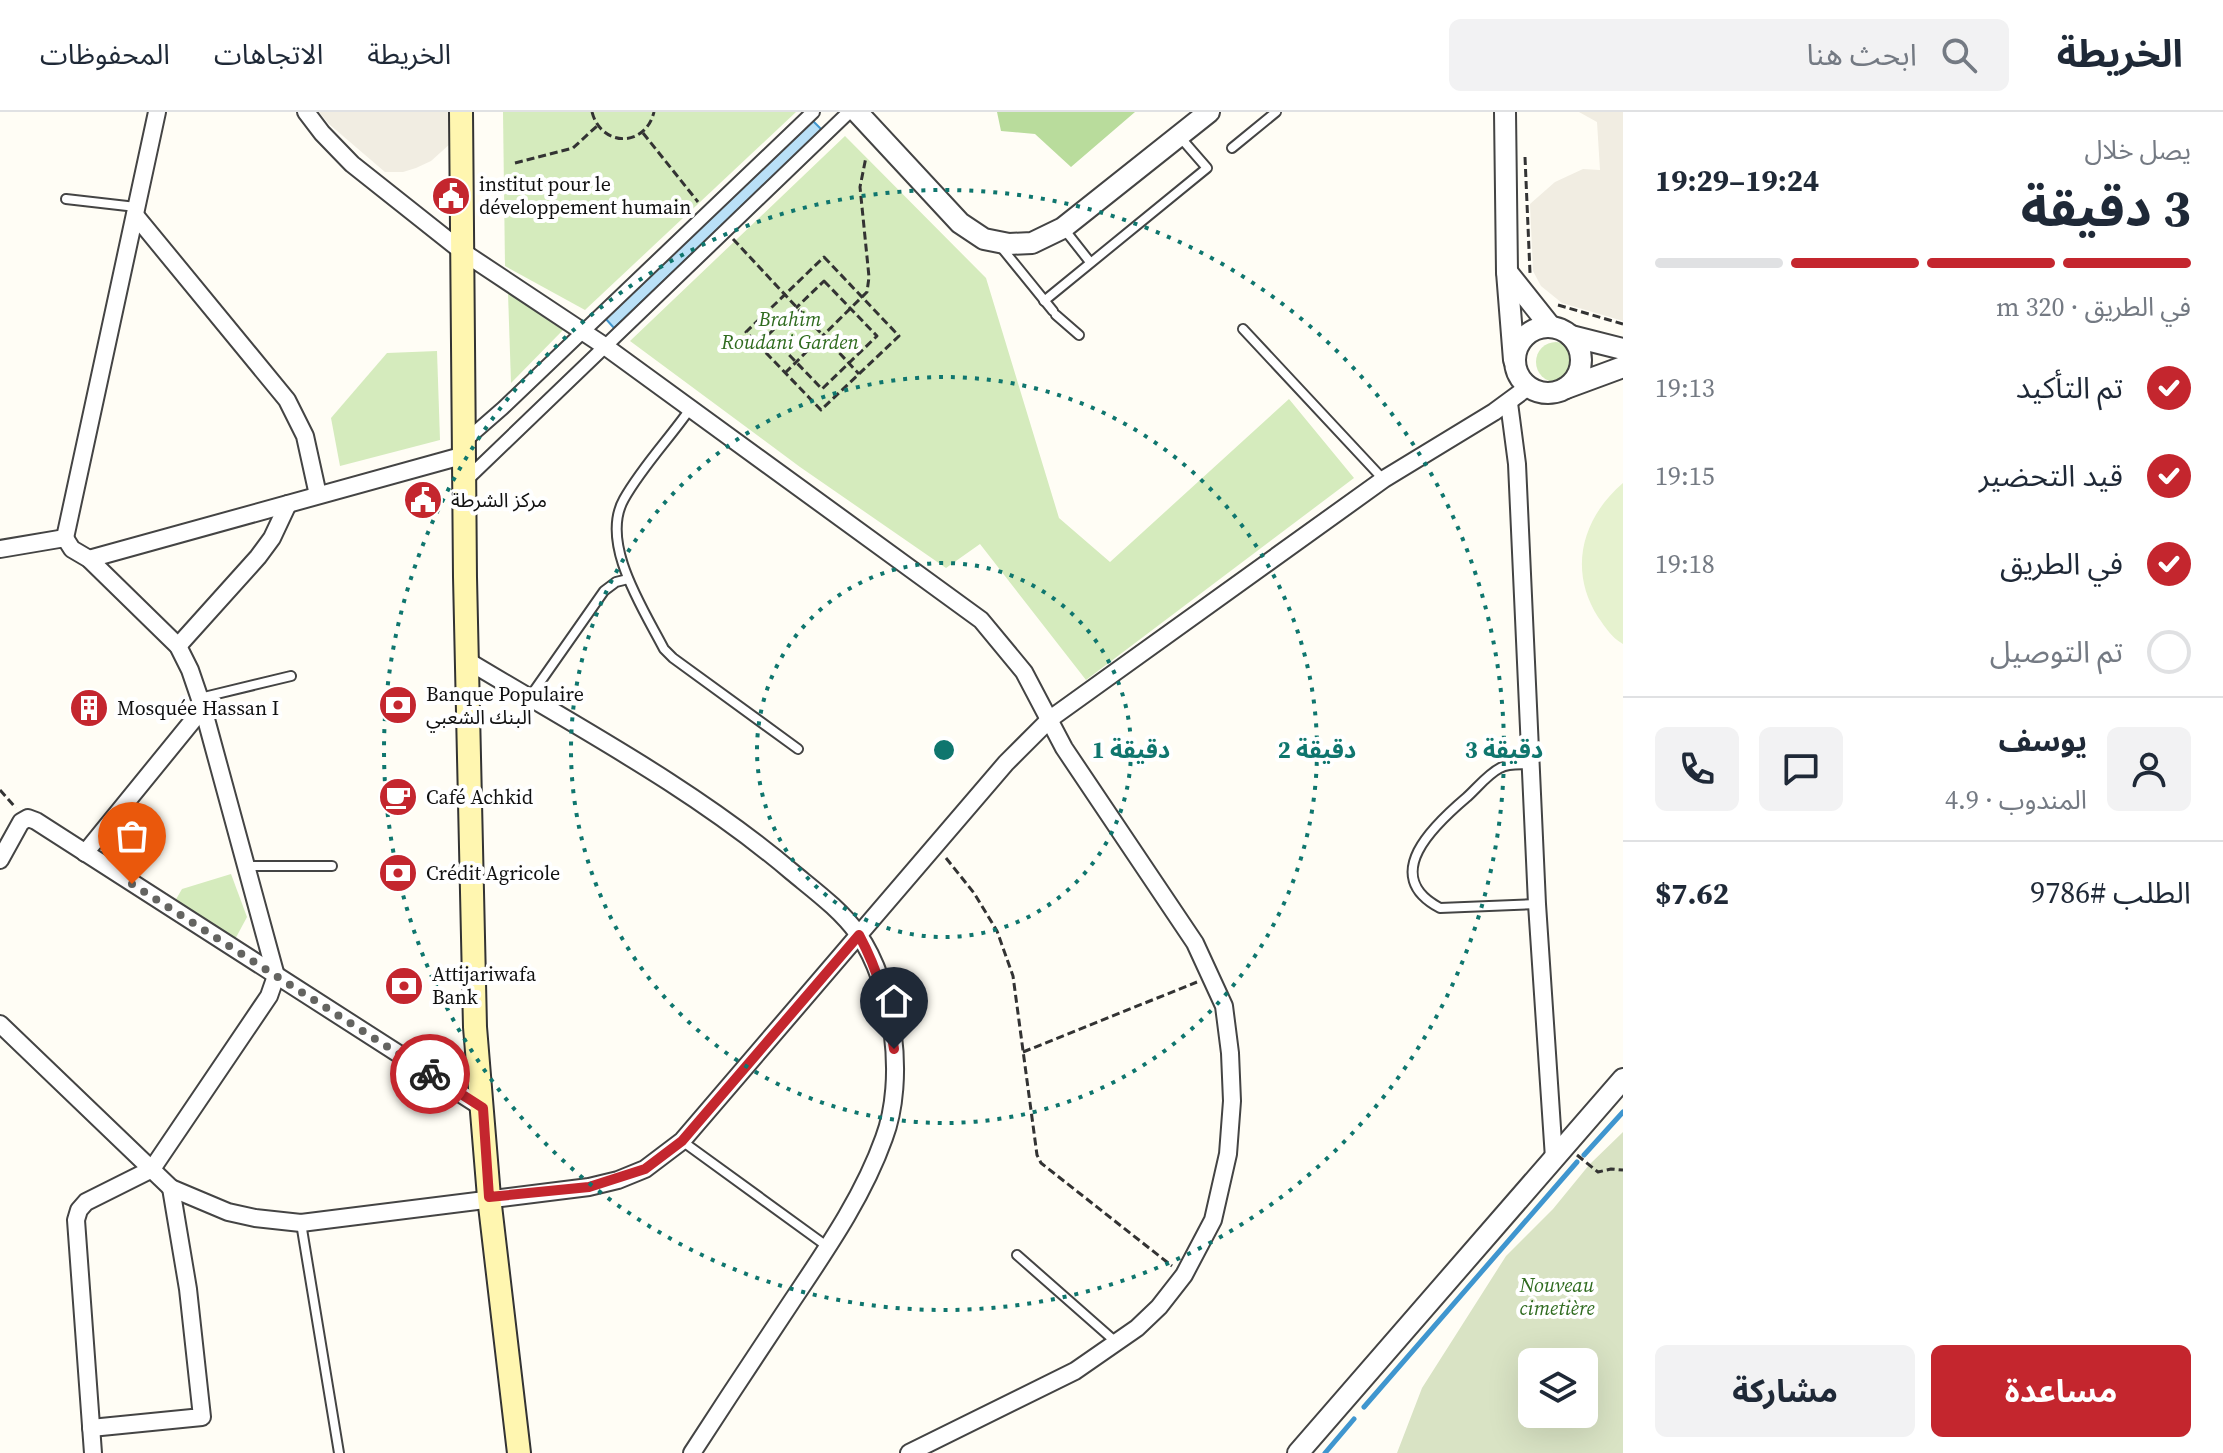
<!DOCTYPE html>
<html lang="ar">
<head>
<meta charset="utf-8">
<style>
  body { margin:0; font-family:"Source Serif 4","Noto Sans Arabic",serif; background:#f2f2f3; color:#1f2937; direction:rtl; height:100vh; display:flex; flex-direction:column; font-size:30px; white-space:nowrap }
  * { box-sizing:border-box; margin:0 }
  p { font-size:26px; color:#747a83 }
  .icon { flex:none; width:44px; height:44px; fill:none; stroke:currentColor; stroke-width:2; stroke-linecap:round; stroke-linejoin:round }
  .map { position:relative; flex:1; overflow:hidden; direction:ltr }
  .details { display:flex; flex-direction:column; background:#fff; width:600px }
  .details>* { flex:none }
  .tools { position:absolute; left:1518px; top:1236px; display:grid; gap:16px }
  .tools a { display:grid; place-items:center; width:80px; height:80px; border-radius:12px; background:#fff; box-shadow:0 8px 32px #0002; font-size:40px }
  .pin { position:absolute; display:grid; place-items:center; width:68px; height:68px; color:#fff; margin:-82px -34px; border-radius:50% 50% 50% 0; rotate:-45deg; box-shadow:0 0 8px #0007 }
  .pin .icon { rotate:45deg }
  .courier { position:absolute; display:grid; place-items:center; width:80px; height:80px; margin:-40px; border:6px solid #c4262e; border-radius:50%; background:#fff; color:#222; box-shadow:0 2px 10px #0007 }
  .overview em { font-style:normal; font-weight:700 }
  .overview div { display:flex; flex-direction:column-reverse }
  .overview { display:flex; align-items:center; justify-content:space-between; height:136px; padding:0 32px }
  h1 { font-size:52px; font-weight:700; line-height:60px }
  .bar { display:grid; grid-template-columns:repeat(4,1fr); gap:12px 8px; align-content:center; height:96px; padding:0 32px }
  .bar i { height:10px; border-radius:6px; background:#e0e1e3 }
  .bar .selected { background:#c4262e }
  .bar p { grid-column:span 4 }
  .line { display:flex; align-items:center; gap:20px; padding:0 32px; border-top:2px solid #e0e1e3 }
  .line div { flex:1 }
  .round { display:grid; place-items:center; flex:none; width:84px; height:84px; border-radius:12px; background:#f2f2f3 }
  ol { padding:0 32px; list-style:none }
  li { display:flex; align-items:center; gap:24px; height:88px }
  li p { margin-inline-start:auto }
  li .icon { padding:8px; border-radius:50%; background:#c4262e; color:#fff; stroke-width:4 }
  li:last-child { color:#747a83 }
  li i { width:44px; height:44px; border:4px solid #e0e1e3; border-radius:50% }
  .action { display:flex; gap:16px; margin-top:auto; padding:16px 32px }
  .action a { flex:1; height:92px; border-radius:12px; background:#c4262e; color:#fff; font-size:32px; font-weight:700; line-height:92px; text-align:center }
  .action a+a { background:#f2f2f3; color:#1f2937 }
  header { display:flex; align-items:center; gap:48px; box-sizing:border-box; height:112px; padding:0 40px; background:#fff; border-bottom:2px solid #e0e1e3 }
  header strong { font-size:38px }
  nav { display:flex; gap:44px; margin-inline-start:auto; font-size:28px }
  .search { width:560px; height:72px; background:#f2f2f3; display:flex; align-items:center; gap:20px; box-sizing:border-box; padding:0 28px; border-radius:12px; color:#747a83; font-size:30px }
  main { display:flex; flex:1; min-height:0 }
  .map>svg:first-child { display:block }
</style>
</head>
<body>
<header>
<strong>الخريطة</strong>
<div class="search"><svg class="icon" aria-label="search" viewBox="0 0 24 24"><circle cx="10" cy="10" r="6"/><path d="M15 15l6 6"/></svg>ابحث هنا</div>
<nav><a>الخريطة</a><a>الاتجاهات</a><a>المحفوظات</a></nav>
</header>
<main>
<section class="details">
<div class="overview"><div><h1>3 دقيقة</h1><p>يصل خلال</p></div><em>19:24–19:29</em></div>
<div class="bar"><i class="selected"></i><i class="selected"></i><i class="selected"></i><i></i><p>في الطريق · 320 m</p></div>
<ol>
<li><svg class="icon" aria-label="check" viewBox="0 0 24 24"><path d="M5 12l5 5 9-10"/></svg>تم التأكيد<p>19:13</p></li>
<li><svg class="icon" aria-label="check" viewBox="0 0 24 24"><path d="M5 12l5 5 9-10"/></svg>قيد التحضير<p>19:15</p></li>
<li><svg class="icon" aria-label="check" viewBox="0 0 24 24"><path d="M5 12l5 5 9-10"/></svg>في الطريق<p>19:18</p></li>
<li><i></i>تم التوصيل</li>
</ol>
<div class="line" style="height:144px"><a class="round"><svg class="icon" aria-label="person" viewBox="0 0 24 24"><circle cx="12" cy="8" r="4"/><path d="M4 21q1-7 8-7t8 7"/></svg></a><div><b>يوسف</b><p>المندوب · 4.9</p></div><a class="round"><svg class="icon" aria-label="chat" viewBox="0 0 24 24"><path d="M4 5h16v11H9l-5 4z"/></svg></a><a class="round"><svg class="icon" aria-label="phone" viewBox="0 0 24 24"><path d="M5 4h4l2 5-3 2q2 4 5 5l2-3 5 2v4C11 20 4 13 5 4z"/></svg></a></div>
<div class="line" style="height:104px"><div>الطلب #9786</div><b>$7.62</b></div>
<div class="action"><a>مساعدة</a><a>مشاركة</a></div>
</section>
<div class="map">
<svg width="1623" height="1341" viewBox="0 0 1623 1341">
  <rect width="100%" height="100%" fill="#fffdf5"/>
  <g fill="#d5ebbd">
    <path d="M 503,0 L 796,0 L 585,198 L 505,154 Z"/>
    <path d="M 845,24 L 986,166 L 1059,406 L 1110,450 L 1289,287 L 1354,366 L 1086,568 L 980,432 L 946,456 L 800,355 L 630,229 Z"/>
    <path d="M 508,181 L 563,218 L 511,271 Z"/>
    <circle cx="1556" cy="250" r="20"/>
    <path d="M 437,239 L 440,328 L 340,354 L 331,306 L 387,241 Z"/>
    <path d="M 231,762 L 247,805 L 233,831 L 175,789 L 182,777 Z"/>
  </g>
  <path fill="#b9dc9c" d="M 997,0 L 1135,0 L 1071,55 L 1035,22 L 1001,19 Z"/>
  <path fill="#d9e3c4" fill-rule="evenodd" d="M 1623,1020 L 1623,1341 L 1397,1341 L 1422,1276 L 1506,1144 L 1553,1097 L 1589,1053 ZM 1532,1250 L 1584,1250 L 1584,1302 L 1532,1302 Z"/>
  <path fill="#e6f2cf" d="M 1623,371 L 1623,532 C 1611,525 1606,516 1598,505 C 1568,458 1582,406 1623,371 Z"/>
  <g fill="#f1ede2">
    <path d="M 319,0 L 452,0 L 451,31 L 431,49 L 416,56 L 403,60 L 385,60 L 329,12 Z"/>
    <path d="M 1579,0 L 1623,0 L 1623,209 L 1562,191 L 1541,174 L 1533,159 L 1530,92 L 1555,70 L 1583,57 L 1600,58 L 1597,10 Z"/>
  </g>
  <path fill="#b9e0f7" stroke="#3f96cf" stroke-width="2" d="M 813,9 L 822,18 L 614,216 L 605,206 Z"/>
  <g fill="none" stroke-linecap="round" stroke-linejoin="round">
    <g stroke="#3f96cf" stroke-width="5">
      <path d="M 1584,1043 L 1623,1000"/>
      <path d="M 1364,1295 L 1577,1050"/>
      <path d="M 1325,1341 L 1354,1307"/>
    </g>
    <defs>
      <g id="service">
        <path d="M 1232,36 L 1276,0"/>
        <path d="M 66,87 L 136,95"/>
        <path d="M 1064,117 L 1090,150"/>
        <path d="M 1001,135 L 1053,199"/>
        <path d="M 1044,189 L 1207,56 L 1180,25"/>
        <path d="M 1056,203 L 1079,223"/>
        <path d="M 1243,217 L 1383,367"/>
        <path d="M 690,297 C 669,327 642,355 624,387 C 599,431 644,498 664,537 L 673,546 L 798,637"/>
        <path d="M 200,586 L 291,564"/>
        <path d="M 529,586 L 604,479 L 616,470 L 628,467"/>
        <path d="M 1531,652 C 1521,653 1509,651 1500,656 C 1488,662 1477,676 1467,685 C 1434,713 1379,764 1440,796 L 1537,792"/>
        <path d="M 247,754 L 332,754"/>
        <path d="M 682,1029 L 828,1135"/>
        <path d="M 301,1111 L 339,1341"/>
        <path d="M 1017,1143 L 1117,1231"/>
      </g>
      <g id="pedestrian">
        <path d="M 464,330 L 503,296 L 813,0"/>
        <path d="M 465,369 L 849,0"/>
      </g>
      <g id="minor">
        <path d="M 306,0 L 322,21 L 352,52 L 463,140 L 606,235 L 981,508 L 1024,560 L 1064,636 L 1195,831 L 1224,894 L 1230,941 L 1232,989 L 1228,1042 L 1213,1108 L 1184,1163 L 1159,1195 L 1137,1216 L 1075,1259 L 909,1341"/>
        <path d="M 135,103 L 287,288 L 305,324 L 318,383"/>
        <path d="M 1509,291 L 1517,352 L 1537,792 L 1554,1046"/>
        <path d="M 65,426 L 157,0"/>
        <path d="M 0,437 L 65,426 L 72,437 L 89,447 L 178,534 L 190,558 L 203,596 L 276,864 L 269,884 L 152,1057 L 86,1090 L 79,1098 L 76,1108 L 93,1341"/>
        <path d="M 89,447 L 465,343"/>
        <path d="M 178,534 L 258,445 L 272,426 L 288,392"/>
        <path d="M 468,549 C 579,616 693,676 792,760 C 815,779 841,798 858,822 C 894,873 906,968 884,1026 C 863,1085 826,1138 792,1189 C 758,1240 725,1290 692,1341"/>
        <path d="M 85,741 L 203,596"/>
        <path d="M 0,748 L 21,710 L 28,706 L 36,709 L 483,996"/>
        <path d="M 0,912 L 171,1076 L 228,1100 L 255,1106 L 301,1111 L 589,1075 L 618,1068 L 645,1057 L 682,1029 L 1006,651 L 1050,607 L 1384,367 L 1494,300 L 1528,275"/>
        <path d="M 91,1316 L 202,1305 L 188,1177 L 171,1076"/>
      </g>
      <g id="tertiary">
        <path d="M 857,0 L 960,111 L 984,127 L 1009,132 L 1032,131 L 1063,116 L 1209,0"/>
        <path d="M 1505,0 L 1507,160 L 1514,248"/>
        <path d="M 1507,160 L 1550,214"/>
        <circle cx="1548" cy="248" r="33"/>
        <path d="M 1571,224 L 1623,237"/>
        <path d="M 1566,276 L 1623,255"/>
        <path d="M 1298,1341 L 1623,967"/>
      </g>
      <path id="secondary" d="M 461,0 L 465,465 L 475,915 L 489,1085 L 519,1341"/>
    </defs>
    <use href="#service" stroke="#444" stroke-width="12"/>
    <use href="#pedestrian" stroke="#444" stroke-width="16"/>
    <use href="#minor" stroke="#444" stroke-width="20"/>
    <use href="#tertiary" stroke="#444" stroke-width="24"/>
    <use href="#secondary" stroke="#333" stroke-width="26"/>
    <g stroke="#333" stroke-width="3" stroke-dasharray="8 4" stroke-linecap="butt">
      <path d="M 592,0 C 601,35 645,36 654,0"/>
      <path d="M 643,21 L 698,90"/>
      <path d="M 1525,45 L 1530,161"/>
      <path d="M 515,51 L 573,36 L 597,14"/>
      <path d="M 733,127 L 859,262"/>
      <path d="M 824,145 L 899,224 L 821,298 L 746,220 Z"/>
      <path d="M 824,169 L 877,224 L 822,277 L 769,222 Z"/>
      <path d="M 1558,193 L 1623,212"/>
      <path d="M 785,261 L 867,180 L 869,165 L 860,75 L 866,45"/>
      <path d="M 0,678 L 16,696"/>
      <path d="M 946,746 L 974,781 L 997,819 L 1013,864 L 1037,1043 L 1041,1051 L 1172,1154"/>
      <path d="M 1023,940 L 1197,870"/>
      <path d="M 1577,1043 L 1598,1060 L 1611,1057 L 1623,1058"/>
    </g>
    <use href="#service" stroke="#fff" stroke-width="8"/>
    <use href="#pedestrian" stroke="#fff" stroke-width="12"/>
    <use href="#minor" stroke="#fff" stroke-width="16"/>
    <use href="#tertiary" stroke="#fff" stroke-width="20"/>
    <use href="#secondary" stroke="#fff6b0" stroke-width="22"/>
  </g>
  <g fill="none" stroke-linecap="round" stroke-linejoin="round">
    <path stroke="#646461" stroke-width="8" stroke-dasharray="0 14.4" d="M 132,772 L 430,962"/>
    <path stroke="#c4262e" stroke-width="10" d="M 430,962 L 483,996 L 489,1085 L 589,1075 L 645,1057 L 682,1029 L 859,823 C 879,860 888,895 894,937"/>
  </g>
  <g fill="none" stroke="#0f766e" stroke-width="4" stroke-dasharray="4 8">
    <circle cx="944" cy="638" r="187"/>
    <circle cx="944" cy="638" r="373"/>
    <circle cx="944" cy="638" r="560"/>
  </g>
  <defs>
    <symbol id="civic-disc" viewBox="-11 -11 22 22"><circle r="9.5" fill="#c4262e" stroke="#fff"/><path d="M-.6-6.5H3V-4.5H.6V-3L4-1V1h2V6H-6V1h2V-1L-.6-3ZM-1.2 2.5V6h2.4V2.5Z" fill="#fff"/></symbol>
    <symbol id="bank-disc" viewBox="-11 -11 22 22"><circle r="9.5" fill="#c4262e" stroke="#fff"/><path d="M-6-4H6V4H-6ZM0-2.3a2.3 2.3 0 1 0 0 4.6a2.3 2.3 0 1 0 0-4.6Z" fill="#fff"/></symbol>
    <symbol id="building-disc" viewBox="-11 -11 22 22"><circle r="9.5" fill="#c4262e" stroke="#fff"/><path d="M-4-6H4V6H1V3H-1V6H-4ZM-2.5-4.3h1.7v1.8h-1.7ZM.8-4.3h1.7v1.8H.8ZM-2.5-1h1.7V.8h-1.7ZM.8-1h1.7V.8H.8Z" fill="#fff"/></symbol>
    <symbol id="cafe-disc" viewBox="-11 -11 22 22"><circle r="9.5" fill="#c4262e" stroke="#fff"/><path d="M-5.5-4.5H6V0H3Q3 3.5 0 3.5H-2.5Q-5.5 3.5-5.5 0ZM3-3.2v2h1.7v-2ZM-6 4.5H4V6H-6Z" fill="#fff"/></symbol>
  </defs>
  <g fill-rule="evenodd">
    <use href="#civic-disc" x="429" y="62" width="44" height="44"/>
    <use href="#civic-disc" x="401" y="366" width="44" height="44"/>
    <use href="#bank-disc" x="376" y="571" width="44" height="44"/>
    <use href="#building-disc" x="67" y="574" width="44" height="44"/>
    <use href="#cafe-disc" x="376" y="663" width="44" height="44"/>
    <use href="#bank-disc" x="376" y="739" width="44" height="44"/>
    <use href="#bank-disc" x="382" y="852" width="44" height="44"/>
  </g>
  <g text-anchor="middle" stroke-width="8" stroke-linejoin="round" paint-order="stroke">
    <g font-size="20" fill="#111" stroke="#fff" text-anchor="start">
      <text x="479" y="79">institut pour le<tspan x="479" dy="23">développement humain</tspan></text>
      <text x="451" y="395">مركز الشرطة</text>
      <text x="426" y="589">Banque Populaire<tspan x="426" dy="23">البنك الشعبي</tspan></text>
      <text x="117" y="603">Mosquée Hassan I</text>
      <text x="426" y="692">Café Achkid</text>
      <text x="426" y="768">Crédit Agricole</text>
      <text x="432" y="869">Attijariwafa<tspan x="432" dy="23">Bank</tspan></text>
    </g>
    <g font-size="20" font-style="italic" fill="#2f6b1f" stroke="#fff">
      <text x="790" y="214">Brahim<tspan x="790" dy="23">Roudani Garden</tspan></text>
      <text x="1557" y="1180">Nouveau<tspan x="1557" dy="23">cimetière</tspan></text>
    </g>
  </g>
  <circle cx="944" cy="638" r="12" fill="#0f766e" stroke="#fff" stroke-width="4"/>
  <g font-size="24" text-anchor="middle" font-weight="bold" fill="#0f766e" stroke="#fff" stroke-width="8" stroke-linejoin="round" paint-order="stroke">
    <text x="1131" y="646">1 دقيقة</text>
    <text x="1317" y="646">2 دقيقة</text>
    <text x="1504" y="646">3 دقيقة</text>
  </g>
</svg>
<div class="tools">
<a><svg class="icon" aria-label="layers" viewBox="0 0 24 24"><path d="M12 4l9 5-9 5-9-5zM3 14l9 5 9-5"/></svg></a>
</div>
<div class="pin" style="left:132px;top:772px;background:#ea580c"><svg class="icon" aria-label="bag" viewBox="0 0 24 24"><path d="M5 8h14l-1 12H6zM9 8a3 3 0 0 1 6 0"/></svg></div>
<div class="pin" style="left:894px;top:937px;background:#1f2937"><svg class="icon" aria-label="home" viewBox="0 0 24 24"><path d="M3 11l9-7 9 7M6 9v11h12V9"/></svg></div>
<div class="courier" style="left:430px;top:962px"><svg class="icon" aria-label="bike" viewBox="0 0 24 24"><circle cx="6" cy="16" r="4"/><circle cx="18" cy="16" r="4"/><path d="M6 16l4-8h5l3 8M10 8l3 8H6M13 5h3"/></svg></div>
</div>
</main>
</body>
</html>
